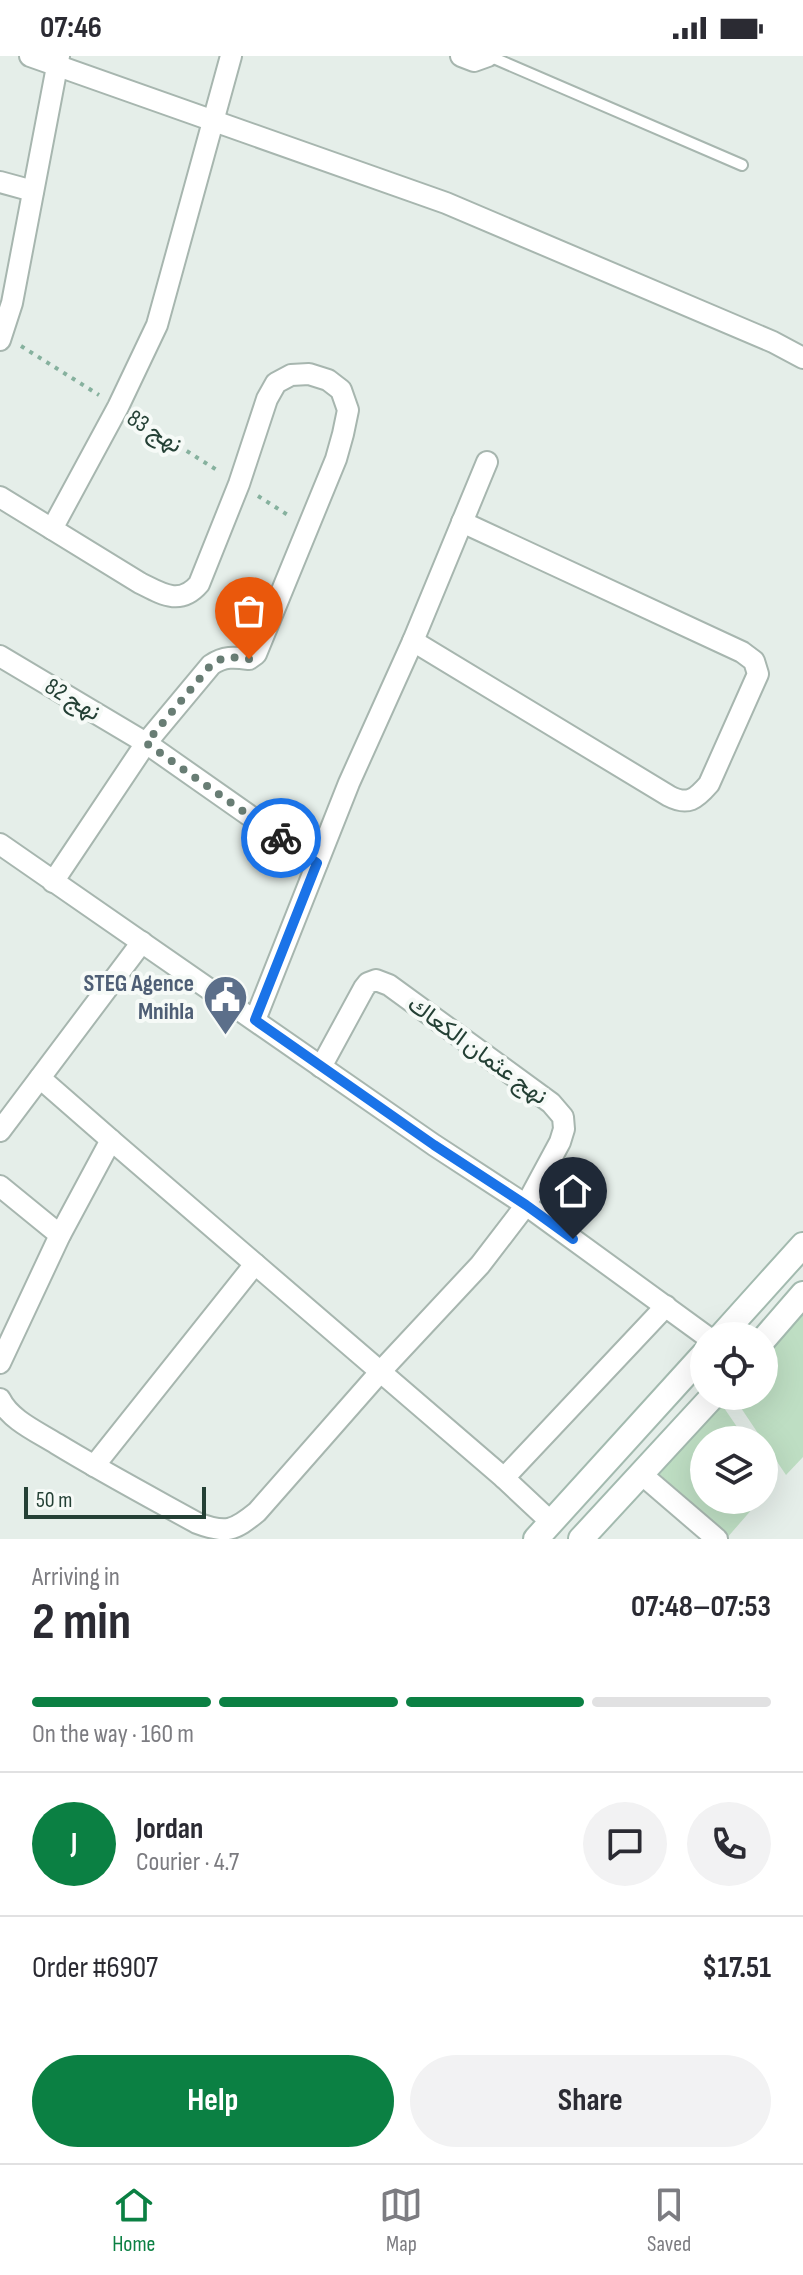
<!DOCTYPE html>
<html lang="en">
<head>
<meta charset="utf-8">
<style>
  body { margin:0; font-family:"Sofia Sans Condensed",Vazirmatn,sans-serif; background:#f2f2f3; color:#2b2b33; height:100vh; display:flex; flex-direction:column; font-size:30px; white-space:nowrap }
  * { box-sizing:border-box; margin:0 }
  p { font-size:26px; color:#7c7c81 }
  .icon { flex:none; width:44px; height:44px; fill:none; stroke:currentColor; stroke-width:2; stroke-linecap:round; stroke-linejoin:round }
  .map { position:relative; height:1483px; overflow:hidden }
  .sheet { display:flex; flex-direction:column; background:#fff; flex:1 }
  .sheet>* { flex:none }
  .fabs { position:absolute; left:690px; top:1266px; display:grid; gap:16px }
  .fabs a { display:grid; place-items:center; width:88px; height:88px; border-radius:50%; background:#fff; box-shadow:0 8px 32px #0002; font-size:40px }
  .scale { position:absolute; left:24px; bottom:20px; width:182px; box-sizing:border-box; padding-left:8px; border:4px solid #244035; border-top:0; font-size:22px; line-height:28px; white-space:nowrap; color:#244035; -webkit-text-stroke:6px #f6faf7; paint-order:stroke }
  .pin { position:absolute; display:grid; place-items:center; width:68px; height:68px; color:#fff; margin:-82px -34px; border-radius:50% 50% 50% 0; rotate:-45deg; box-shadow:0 0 8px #0007 }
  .pin .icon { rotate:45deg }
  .courier { position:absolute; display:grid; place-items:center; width:80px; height:80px; margin:-40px; border:6px solid #1a73e8; border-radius:50%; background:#fff; color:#222; box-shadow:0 2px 10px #0007 }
  .headline em { font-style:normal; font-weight:700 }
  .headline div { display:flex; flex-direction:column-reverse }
  .headline { display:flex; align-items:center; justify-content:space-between; height:136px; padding:0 32px }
  h1 { font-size:52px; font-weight:700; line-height:60px }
  .bar { display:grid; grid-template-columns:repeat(4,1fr); gap:12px 8px; align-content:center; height:96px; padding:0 32px }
  .bar i { height:10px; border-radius:6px; background:#e1e1e2 }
  .bar .on { background:#0b8043 }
  .bar p { grid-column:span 4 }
  .line { display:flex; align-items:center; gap:20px; padding:0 32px; border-top:2px solid #e1e1e2 }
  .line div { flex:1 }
  .round { display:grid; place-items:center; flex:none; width:84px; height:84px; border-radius:42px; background:#f2f2f3 }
  .button { display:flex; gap:16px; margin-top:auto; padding:16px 32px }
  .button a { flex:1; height:92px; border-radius:48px; background:#0b8043; color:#fff; font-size:32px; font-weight:700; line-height:92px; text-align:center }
  .button a+a { background:#f2f2f3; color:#2b2b33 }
  .status { display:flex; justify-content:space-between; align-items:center; height:56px; padding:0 40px; background:#fff; direction:ltr }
  .status svg { height:22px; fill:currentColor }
  .tab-bar { display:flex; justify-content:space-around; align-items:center; height:112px; border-top:2px solid #e1e1e2; background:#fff; font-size:22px; color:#7c7c81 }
  .tab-bar a { display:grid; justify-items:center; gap:4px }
  .tab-bar .on { color:#0b8043 }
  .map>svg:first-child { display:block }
</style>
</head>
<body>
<div class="status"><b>07:46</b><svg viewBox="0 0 49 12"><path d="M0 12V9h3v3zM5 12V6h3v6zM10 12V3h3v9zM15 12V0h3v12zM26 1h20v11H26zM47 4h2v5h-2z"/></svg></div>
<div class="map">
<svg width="803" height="1483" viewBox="0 0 803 1483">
  <rect width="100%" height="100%" fill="#e5eee9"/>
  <g fill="#bedec3">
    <path d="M 803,1256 L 803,1401 L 786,1419 L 733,1340 L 764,1340 L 764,1300 Z"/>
    <path d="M 722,1349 L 746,1384 L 704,1384 L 704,1444 L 760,1444 L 726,1483 L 655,1426 L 660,1416 Z"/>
  </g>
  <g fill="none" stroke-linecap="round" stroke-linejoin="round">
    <defs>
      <path id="service" d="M 489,0 L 742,109"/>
      <g id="minor">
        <path d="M 30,0 L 446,147 L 773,286 L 803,302"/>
        <path d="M 461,0 L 474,5 L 488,0"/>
        <path d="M 0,126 L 33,135"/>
        <path d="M 0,284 L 12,247 L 59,0"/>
        <path d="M 0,441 L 140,527 C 162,538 180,550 199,528 L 239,428 L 267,343 L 276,327 L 291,319 L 309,318 L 328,324 L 341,334 L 348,354 L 343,378 L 336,403 L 256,598 L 249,603 C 234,601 224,600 211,609 L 146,687 L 53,826"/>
        <path d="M 52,473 L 118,351 L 157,269 L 231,0"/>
        <path d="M 413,585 L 669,740 C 688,750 696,743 709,728 L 758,618 L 754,605 L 742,596 L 462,466"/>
        <path d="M 0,600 L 146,687 L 317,807"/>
        <path d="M 0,788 L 434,1089 L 526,1149 L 706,1280"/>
        <path d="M 255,964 L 349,727 L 413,585 L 487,406"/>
        <path d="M 40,1022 L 111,1084"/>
        <path d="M 0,1075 L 142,886"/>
        <path d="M 0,1130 L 60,1179"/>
        <path d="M 0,1307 L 60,1179 L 111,1084 L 504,1422 L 551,1466"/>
        <path d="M 0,1343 C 10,1364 38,1376 57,1388 C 103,1416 150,1441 197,1467 C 226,1478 234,1475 257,1456 L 381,1315 L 480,1209 L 526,1149 L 560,1086 L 564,1073 L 563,1061 L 551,1047 L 389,929 L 376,924 L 368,927 L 364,932 L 321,1011"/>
        <path d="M 94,1410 L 255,1208"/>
        <path d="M 640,1417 L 717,1483"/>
        <path d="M 504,1422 L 666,1250"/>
      </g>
      <g id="secondary">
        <path d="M 721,1280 L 803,1189"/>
        <path d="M 764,1283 L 803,1238"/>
        <path d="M 536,1483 L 704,1298"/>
        <path d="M 581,1483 L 713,1340"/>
      </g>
    </defs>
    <use href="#service" stroke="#a7b6af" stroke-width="14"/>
    <use href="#minor" stroke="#a7b6af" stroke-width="24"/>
    <use href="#secondary" stroke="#a3baaf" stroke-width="28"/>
    <g stroke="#86b19e" stroke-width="4" stroke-dasharray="4 6" stroke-linecap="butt">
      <path d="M 21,290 L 99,339"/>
      <path d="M 136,363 L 220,416"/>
      <path d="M 258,440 L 291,461"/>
    </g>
    <use href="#service" stroke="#fff" stroke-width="10"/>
    <use href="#minor" stroke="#fff" stroke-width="20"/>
    <use href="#secondary" stroke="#fff" stroke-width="24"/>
  </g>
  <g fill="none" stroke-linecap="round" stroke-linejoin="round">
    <path stroke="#687d74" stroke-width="8" stroke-dasharray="0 14.4" d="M 249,603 C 234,601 224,599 211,609 L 146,687 L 281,782"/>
    <path stroke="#1a73e8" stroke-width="10" d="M 281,782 L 317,807 L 255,964 L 434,1089 L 526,1149 L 573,1183"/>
  </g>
  <defs>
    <symbol id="civic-pin" viewBox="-11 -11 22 30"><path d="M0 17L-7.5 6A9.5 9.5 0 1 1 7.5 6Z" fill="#5c6f8a" stroke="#f6faf7"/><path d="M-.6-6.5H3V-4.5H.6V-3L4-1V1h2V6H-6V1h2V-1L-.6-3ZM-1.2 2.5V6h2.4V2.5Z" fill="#fff"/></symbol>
  </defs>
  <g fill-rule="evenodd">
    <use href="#civic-pin" x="200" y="916" width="51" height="69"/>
  </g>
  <g text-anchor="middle" stroke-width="8" stroke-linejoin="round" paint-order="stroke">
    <g font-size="24" fill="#244035" stroke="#f6faf7">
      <text transform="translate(155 375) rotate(32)" y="8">نهج 83</text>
      <text transform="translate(73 643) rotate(31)" y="8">نهج 82</text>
      <text transform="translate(478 994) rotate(36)" y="8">نهج عثمان الكعاك</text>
    </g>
    <g font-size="24" font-weight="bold" fill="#4e5e75" stroke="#f6faf7" text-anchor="end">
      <text x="194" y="935">STEG Agence<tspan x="194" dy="28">Mnihla</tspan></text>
    </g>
  </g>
</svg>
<div class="fabs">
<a><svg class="icon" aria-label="locate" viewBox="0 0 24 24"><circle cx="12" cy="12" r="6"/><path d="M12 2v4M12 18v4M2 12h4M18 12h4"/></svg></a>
<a><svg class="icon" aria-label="layers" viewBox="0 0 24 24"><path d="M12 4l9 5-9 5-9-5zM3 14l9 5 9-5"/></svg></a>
</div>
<div class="scale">50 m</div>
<div class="pin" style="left:249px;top:603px;background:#ea580c"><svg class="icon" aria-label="bag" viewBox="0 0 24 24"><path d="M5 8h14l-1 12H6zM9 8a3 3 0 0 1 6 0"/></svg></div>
<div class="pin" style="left:573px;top:1183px;background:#1f2937"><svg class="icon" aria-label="home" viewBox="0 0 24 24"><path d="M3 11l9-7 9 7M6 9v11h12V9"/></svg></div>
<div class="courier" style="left:281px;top:782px"><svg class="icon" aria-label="bike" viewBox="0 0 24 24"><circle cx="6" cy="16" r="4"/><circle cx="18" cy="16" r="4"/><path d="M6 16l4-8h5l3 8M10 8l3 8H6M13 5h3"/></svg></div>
</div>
<section class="sheet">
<div class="headline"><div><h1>2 min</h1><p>Arriving in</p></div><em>07:48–07:53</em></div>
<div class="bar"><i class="on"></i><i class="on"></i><i class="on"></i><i></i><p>On the way · 160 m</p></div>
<div class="line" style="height:144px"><b class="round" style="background:#0b8043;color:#fff">J</b><div><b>Jordan</b><p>Courier · 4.7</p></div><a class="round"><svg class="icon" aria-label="chat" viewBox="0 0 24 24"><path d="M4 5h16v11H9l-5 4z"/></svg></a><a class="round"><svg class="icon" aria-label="phone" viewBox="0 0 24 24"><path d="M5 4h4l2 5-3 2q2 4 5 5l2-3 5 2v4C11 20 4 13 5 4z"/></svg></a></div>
<div class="line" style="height:104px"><div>Order #6907</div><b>$17.51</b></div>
<div class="button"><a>Help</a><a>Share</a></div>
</section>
<nav class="tab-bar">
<a class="on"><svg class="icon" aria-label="home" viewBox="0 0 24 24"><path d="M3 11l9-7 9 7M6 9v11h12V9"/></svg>Home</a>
<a><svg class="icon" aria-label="map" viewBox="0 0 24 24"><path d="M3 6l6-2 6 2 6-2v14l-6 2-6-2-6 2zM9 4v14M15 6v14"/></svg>Map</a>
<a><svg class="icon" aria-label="saved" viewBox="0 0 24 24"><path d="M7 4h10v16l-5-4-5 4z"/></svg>Saved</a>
</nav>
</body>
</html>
